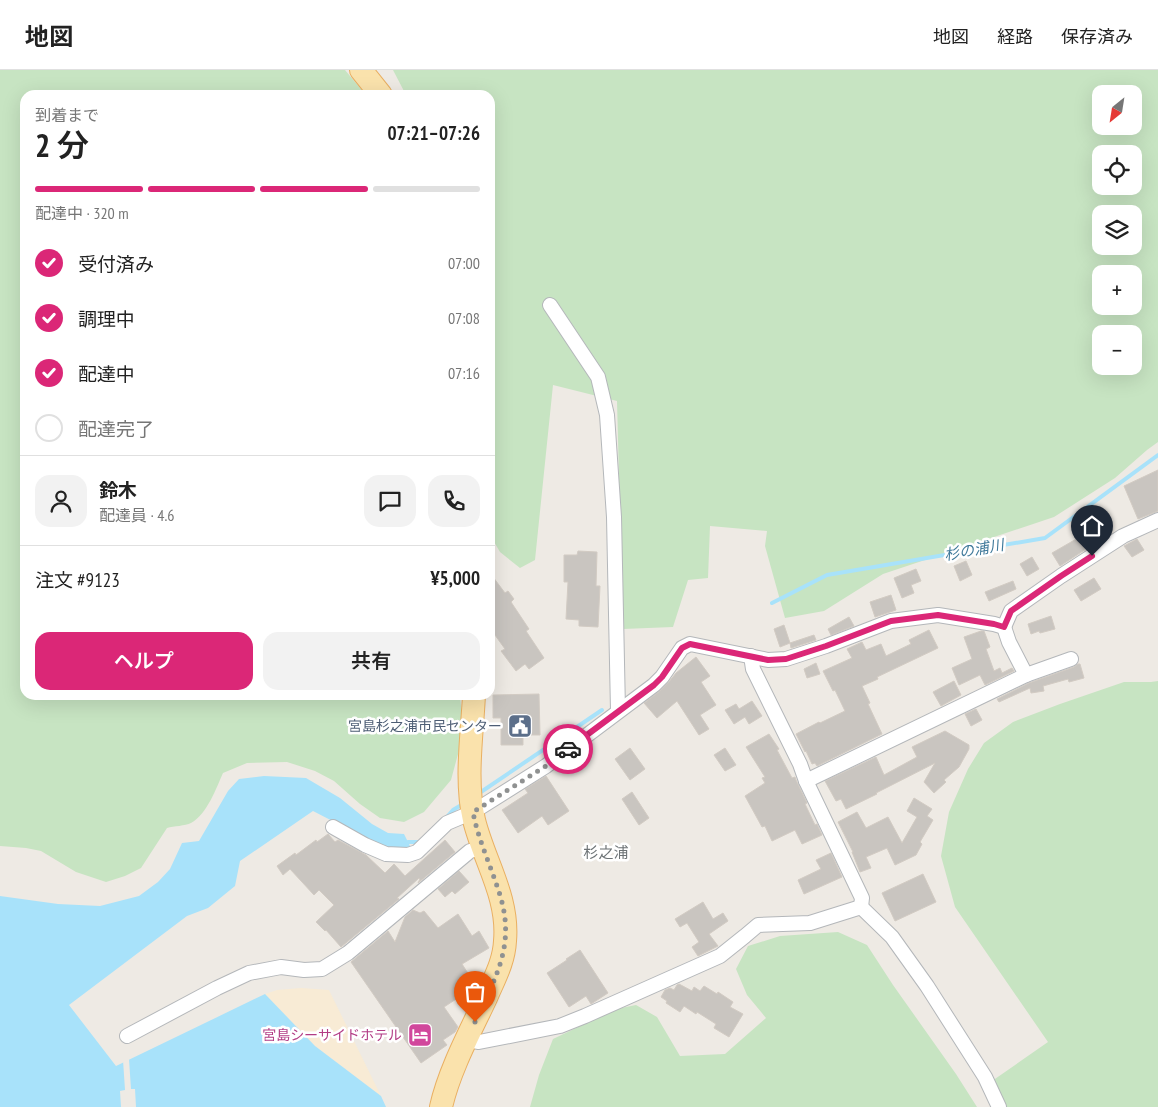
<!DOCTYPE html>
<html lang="ja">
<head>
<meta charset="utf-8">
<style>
  body { margin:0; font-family:"PT Sans Narrow","Noto Sans JP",sans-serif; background:#f2f2f2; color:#222; height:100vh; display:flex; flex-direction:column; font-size:19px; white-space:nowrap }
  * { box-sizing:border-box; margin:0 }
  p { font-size:16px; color:#767676 }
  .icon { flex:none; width:28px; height:28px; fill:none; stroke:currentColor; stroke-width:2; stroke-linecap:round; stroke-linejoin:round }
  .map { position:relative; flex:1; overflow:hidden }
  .side { position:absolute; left:20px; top:20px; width:475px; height:610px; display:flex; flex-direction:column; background:#fff; border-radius:15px; box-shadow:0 5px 20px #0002 }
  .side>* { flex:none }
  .needle { width:32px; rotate:210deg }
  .fabs { position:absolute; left:1092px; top:15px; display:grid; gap:10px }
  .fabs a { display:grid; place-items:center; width:50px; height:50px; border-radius:10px; background:#fff; box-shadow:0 5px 20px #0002; font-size:25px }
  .pin { position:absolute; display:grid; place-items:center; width:42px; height:42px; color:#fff; margin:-51px -21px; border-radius:50% 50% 50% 0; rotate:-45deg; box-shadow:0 0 5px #0007 }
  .pin .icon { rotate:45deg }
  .courier { position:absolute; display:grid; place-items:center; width:50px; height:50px; margin:-25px; border:4px solid #db2777; border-radius:50%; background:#fff; color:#222; box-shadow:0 1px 6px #0007 }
  .headline em { font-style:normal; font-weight:600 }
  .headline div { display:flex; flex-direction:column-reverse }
  .headline { display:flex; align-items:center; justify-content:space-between; height:85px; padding:0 15px }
  h1 { font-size:32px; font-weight:600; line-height:38px }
  .bar { display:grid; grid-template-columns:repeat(4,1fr); gap:8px 5px; align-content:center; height:60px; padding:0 15px }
  .bar i { height:6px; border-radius:4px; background:#e0e0e0 }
  .bar .on { background:#db2777 }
  .bar p { grid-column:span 4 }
  .line { display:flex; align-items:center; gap:12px; padding:0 15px; border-top:1px solid #e0e0e0 }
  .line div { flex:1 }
  .round { display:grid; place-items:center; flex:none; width:52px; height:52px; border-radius:15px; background:#f2f2f2 }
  ol { padding:0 15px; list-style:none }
  li { display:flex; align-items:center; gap:15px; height:55px }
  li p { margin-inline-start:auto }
  li .icon { padding:5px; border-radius:50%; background:#db2777; color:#fff; stroke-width:4 }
  li:last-child { color:#767676 }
  li i { width:28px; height:28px; border:2px solid #e0e0e0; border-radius:50% }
  .primary-button { display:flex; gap:10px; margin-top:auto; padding:10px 15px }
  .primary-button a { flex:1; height:58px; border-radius:15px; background:#db2777; color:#fff; font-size:20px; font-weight:600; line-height:58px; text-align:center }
  .primary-button a+a { background:#f2f2f2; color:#222 }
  header { display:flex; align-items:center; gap:30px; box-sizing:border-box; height:70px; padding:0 25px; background:#fff; border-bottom:1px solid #e0e0e0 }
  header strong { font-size:24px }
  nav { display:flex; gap:28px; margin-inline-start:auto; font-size:18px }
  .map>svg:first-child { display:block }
</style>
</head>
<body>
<header>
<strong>地図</strong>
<nav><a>地図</a><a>経路</a><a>保存済み</a></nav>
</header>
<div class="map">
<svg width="1158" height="1037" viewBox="0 0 1158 1037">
  <rect width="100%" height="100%" fill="#eeeae4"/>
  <g fill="#c7e4c2" fill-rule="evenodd">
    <path d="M 0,0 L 345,0 L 366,25 L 25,25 L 25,625 L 460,625 L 461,636 L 461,673 L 451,710 L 424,742 L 404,752 L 380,748 L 360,734 L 334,711 L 315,701 L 287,692 L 247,693 L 223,703 C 216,719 207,744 191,753 C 185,756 174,756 167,758 L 141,798 L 125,806 L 106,812 L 76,802 L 41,781 L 26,778 L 0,776 Z"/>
    <path d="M 393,0 L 1158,0 L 1158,372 L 1147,380 L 1115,408 L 1054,447 L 883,504 L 824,541 L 785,548 L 765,476 L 767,461 L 710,456 L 708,508 L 688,510 L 673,557 L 623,559 L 617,331 L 553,315 L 535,490 L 520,498 L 500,482 L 490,465 L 490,25 L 406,25 ZM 1101,24 L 1134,24 L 1134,56 L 1101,56 ZM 1101,84 L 1134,84 L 1134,116 L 1101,116 ZM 1101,144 L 1134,144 L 1134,176 L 1101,176 ZM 1101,204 L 1134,204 L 1134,236 L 1101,236 ZM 1101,264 L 1134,264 L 1134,296 L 1101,296 Z"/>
    <path d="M 1158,611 L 1158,1037 L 1004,1037 L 992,1011 L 1048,972 L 955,837 L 941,786 L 949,742 L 968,699 L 984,673 L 1013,652 L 1060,634 L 1124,612 L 1151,612 Z"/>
    <path d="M 838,862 L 867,875 L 893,915 L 956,1004 L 977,1037 L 530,1037 L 539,1005 L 553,969 L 616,939 L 636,935 L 657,947 L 680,986 L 725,984 L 766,948 L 747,925 L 736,899 L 748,876 L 780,866 Z"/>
  </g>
  <path fill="#f8ebd5" d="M 301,918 L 329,920 L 381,1026 L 315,976 L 265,924 L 277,920 Z"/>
  <path fill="#a8e2fa" d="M 264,706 L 306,708 L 340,728 L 372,754 L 388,763 L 404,764 L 412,780 L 383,777 L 313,741 L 240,791 L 235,816 L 208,838 L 187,846 L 69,935 L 116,996 L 265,924 L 315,976 L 381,1026 L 386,1037 L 0,1037 L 0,826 L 58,834 L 100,836 L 139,826 L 158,812 L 170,799 L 182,773 L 199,771 L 228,721 L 239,709 Z"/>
  <path fill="#eeeae4" d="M 125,989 L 129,989 L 131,1019 L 135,1019 L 136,1037 L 121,1037 L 120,1021 L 125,1020 L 123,990 Z"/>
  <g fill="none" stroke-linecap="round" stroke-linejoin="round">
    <g stroke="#a8e2fa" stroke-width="4">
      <path d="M 772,533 L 827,505 L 1045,468 L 1158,385"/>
      <path d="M 478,724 L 602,640"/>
      <path d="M 446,748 L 453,740 L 463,734"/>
      <path d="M 408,772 L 421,772"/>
    </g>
  </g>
  <g fill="#c9c5c0" stroke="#d2cbc3">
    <path d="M 1158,400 L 1158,441 L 1138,449 L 1124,416 Z"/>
    <path d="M 1098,452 L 1106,466 L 1060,496 L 1052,483 L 1078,468 L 1076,464 Z"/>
    <path d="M 1137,469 L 1144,480 L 1132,487 L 1124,476 Z"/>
    <path d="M 578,481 L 597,482 L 596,516 L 600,516 L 598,557 L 579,556 L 579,550 L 566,549 L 568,512 L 564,512 L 564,485 L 577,485 Z"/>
    <path d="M 1032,487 L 1039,499 L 1027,506 L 1020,494 Z"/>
    <path d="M 966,491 L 972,505 L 960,511 L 954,496 Z"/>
    <path d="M 916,499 L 921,511 L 911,515 L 914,523 L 902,528 L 894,508 Z"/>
    <path d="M 490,503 L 505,523 L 508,521 L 514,529 L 511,532 L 529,559 L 526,561 L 544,588 L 529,599 L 525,594 L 516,601 L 501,581 L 505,579 L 490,558 Z"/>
    <path d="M 1094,508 L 1101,519 L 1081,531 L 1074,520 Z"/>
    <path d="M 1013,511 L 1016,519 L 989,531 L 985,522 Z"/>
    <path d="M 891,525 L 896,540 L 875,547 L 870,532 Z"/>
    <path d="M 1051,546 L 1055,559 L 1040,563 L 1039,561 L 1031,564 L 1028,554 Z"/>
    <path d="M 849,547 L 854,556 L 831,565 L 828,559 Z"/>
    <path d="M 784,555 L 790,573 L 780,577 L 774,559 Z"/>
    <path d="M 929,560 L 938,578 L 877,607 L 878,609 L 862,616 L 870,633 L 868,634 L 882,664 L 817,696 L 815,693 L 812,694 L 806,681 L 805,682 L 796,664 L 819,652 L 820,653 L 845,641 L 835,620 L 833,621 L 823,601 L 852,588 L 847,579 L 862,572 L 866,580 L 881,574 L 886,586 L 911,574 L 909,570 Z"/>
    <path d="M 981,561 L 984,561 L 990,577 L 986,579 L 994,601 L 1000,598 L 1002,603 L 1012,598 L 1014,601 L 985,615 L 980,605 L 959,615 L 952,598 L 972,589 L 964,567 Z"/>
    <path d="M 814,565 L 816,570 L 791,578 L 790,573 Z"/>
    <path d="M 696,587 L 710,606 L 701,612 L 716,635 L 700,645 L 709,659 L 699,665 L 677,631 L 657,648 L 644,633 L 660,621 L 668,613 L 676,603 Z"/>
    <path d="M 816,593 L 820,604 L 807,608 L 804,599 Z"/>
    <path d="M 1078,594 L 1080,594 L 1084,608 L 1069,612 L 1068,609 L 1043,616 L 1044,621 L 1031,623 L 1030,618 L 999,632 L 997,629 L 1029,613 L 1074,597 Z"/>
    <path d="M 954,611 L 961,625 L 941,636 L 933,622 Z"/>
    <path d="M 539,624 L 540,665 L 523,665 L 523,675 L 501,675 L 501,648 L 493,648 L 493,625 Z"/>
    <path d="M 752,631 L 762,646 L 749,654 L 745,647 L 734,654 L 725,640 L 736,634 L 739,639 Z"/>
    <path d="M 976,639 L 982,650 L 971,656 L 965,644 Z"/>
    <path d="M 945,661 L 969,675 L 969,679 L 959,697 L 944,710 L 946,712 L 934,723 L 924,712 L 935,693 L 876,723 L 877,724 L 846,739 L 841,729 L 836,731 L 825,711 L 876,687 L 884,705 L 917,687 L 912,677 Z"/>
    <path d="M 769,664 L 779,679 L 777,680 L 792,708 L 795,707 L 796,710 L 807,733 L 805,734 L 815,755 L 817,754 L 822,765 L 802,774 L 795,760 L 772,771 L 765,756 L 762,757 L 745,726 L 765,713 L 762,708 L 765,707 L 746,677 Z"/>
    <path d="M 630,678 L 645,699 L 630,710 L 615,689 Z"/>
    <path d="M 725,678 L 736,695 L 725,701 L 714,685 Z"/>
    <path d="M 546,706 L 569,741 L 548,755 L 542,746 L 518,763 L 502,740 L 528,723 L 525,719 Z"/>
    <path d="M 632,722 L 649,748 L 639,755 L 622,729 Z"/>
    <path d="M 914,728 L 932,739 L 927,746 L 933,750 L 920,772 L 922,774 L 916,785 L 895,795 L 887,778 L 866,787 L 871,798 L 860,802 L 852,782 L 853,782 L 838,752 L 857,742 L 866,758 L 888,747 L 902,773 L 917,747 L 907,741 Z"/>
    <path d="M 328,764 L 335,772 L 338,770 L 366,785 L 385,803 L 394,794 L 405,806 L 445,770 L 455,782 L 418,813 L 420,809 L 419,808 L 397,828 L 399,829 L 341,877 L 326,860 L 325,861 L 316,852 L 334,835 L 319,820 L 314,825 L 290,799 L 283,805 L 277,796 L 295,783 L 296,785 L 316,770 L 317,772 Z"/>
    <path d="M 831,783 L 842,807 L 804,824 L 798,810 L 821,799 L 816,790 Z"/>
    <path d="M 459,801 L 469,812 L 455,824 L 452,821 L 445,827 L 438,819 Z"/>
    <path d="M 923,804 L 936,832 L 895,851 L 882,823 Z"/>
    <path d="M 703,832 L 713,849 L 723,843 L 728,851 L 709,864 L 718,876 L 698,886 L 692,877 L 699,872 L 687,853 L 680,857 L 675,849 Z"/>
    <path d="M 413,840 L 420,843 L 424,841 L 438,858 L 458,844 L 472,866 L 479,861 L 489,878 L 462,894 L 476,916 L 444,937 L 458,957 L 455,962 L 443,970 L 447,975 L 421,993 L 351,892 L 388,861 L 395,872 L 405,847 Z"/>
    <path d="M 580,880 L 608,923 L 591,934 L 586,926 L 569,937 L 547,903 L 567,890 L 566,889 Z"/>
    <path d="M 679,914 L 692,921 L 694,917 L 700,921 L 704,916 L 717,924 L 718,922 L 733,932 L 730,937 L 743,944 L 729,967 L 714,958 L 716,954 L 697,942 L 696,944 L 684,936 L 680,942 L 666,933 L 667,931 L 661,927 L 665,920 L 670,918 L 674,920 L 677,915 Z"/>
  </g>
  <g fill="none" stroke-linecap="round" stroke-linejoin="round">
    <defs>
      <g id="minor">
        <path d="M 550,235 L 598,307 L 607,345 L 614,447 L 618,641"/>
        <path d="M 1004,557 L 1009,572 L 1026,605"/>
        <path d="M 751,586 L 753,599 L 800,694 L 806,711 L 862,828 L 861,837"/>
        <path d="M 806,711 L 1026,605 L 1071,589"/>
        <path d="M 333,757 L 365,775 L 386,784 L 408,785 L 417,782 L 447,753 L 473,742 L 546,696 L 654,615 L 662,607 L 682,578 L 690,574 L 768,590 L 786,589 L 826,576 L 891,551 L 938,545 L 994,554 L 1004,557 L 1011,541 L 1061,506 L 1123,466 L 1158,450"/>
        <path d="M 861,837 L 892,867 L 927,916 L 985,1007 L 999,1037"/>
        <path d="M 127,966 L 217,918 L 249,903 L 281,897 L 304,900 L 322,899 L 348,883 L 470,781 L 483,778"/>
        <path d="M 467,970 L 479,972 L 560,956 L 585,946 L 720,886 L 745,866 L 758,855 L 810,853 L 861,837"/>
      </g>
      <g id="primary">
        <path d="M 361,0 L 381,25"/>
        <path d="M 441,1037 C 449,1001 470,962 486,928 C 494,909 504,892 505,871 C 509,827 484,791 474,750 C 465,710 472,666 474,625"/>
      </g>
    </defs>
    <use href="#minor" stroke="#b4b7ba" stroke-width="16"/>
    <use href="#primary" stroke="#e9af61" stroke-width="24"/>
    <use href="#minor" stroke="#fff" stroke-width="14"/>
    <use href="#primary" stroke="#fae2ac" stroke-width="22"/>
  </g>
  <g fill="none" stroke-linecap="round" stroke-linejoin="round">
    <path stroke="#8f9191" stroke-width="5" stroke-dasharray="0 9" d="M 475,952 C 497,904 517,873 498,819 C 490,794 478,769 473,742 L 546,696 L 568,679"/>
    <path stroke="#db2777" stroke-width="6" d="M 568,679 L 654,615 L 662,607 L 682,578 L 690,574 L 768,590 L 786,589 L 826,576 L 891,551 L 938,545 L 994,554 L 1004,557 L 1011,541 L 1061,506 L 1092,486"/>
  </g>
  <defs>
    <symbol id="civic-square" viewBox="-11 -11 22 22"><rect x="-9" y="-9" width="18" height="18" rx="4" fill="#5c6f8a" stroke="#fff"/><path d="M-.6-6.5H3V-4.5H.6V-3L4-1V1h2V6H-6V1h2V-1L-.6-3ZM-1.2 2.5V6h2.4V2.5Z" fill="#fff"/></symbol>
    <symbol id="hotel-square" viewBox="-11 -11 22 22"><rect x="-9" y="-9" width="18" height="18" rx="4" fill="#d1479c" stroke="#fff"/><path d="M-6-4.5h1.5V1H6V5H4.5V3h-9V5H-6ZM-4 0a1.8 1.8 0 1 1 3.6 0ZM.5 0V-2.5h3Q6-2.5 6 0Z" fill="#fff"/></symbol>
  </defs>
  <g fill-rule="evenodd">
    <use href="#civic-square" x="506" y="642" width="28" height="28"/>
    <use href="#hotel-square" x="406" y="951" width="28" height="28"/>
  </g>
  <g text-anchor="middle" stroke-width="5" stroke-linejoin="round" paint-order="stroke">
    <g font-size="14" fill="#4e5e75" stroke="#fff" text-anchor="end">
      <text x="502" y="661">宮島杉之浦市民センター</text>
    </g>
    <g font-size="14" fill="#b23c85" stroke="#fff" text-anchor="end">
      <text x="402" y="970">宮島シーサイドホテル</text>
    </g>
    <g font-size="15" font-style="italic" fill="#3f799a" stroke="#fff">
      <text transform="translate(974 480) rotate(-10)" y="5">杉の浦川</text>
    </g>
    <g font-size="15" fill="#6d7376" stroke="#fff">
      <text x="606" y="788">杉之浦</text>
    </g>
  </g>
</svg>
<div class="fabs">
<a><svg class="needle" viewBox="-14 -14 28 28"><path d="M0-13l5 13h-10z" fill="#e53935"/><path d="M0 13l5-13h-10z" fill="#767676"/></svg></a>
<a><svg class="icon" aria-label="locate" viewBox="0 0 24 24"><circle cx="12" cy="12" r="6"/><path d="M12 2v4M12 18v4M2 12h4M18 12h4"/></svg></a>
<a><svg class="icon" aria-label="layers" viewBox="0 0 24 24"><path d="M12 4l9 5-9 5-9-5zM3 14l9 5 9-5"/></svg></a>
<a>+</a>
<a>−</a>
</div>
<div class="pin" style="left:475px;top:952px;background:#ea580c"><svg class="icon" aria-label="bag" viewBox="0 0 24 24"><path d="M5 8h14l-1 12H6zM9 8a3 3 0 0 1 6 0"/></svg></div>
<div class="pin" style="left:1092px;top:486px;background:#1f2937"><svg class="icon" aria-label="home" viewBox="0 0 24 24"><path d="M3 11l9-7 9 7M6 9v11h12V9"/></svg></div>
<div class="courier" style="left:568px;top:679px"><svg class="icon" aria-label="car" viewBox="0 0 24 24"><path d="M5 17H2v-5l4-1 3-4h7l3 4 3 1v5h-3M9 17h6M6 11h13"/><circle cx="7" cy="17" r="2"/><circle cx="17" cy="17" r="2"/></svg></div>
<section class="side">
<div class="headline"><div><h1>2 分</h1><p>到着まで</p></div><em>07:21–07:26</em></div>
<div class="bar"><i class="on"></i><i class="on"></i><i class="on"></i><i></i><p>配達中 · 320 m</p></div>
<ol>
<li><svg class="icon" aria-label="check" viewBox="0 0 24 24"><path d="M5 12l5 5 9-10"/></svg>受付済み<p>07:00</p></li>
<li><svg class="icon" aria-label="check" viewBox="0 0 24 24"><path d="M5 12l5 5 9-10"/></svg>調理中<p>07:08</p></li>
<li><svg class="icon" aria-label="check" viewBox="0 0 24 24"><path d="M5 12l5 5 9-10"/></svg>配達中<p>07:16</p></li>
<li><i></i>配達完了</li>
</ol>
<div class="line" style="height:90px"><a class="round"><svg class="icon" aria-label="person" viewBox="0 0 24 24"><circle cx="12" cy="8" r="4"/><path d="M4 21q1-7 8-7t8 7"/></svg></a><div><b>鈴木</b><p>配達員 · 4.6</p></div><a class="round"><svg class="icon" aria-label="chat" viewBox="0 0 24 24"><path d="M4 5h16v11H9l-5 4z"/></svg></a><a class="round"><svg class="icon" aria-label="phone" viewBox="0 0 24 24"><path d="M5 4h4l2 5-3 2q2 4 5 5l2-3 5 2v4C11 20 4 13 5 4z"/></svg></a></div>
<div class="line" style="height:65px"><div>注文 #9123</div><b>¥5,000</b></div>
<div class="primary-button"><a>ヘルプ</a><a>共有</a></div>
</section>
</div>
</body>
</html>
